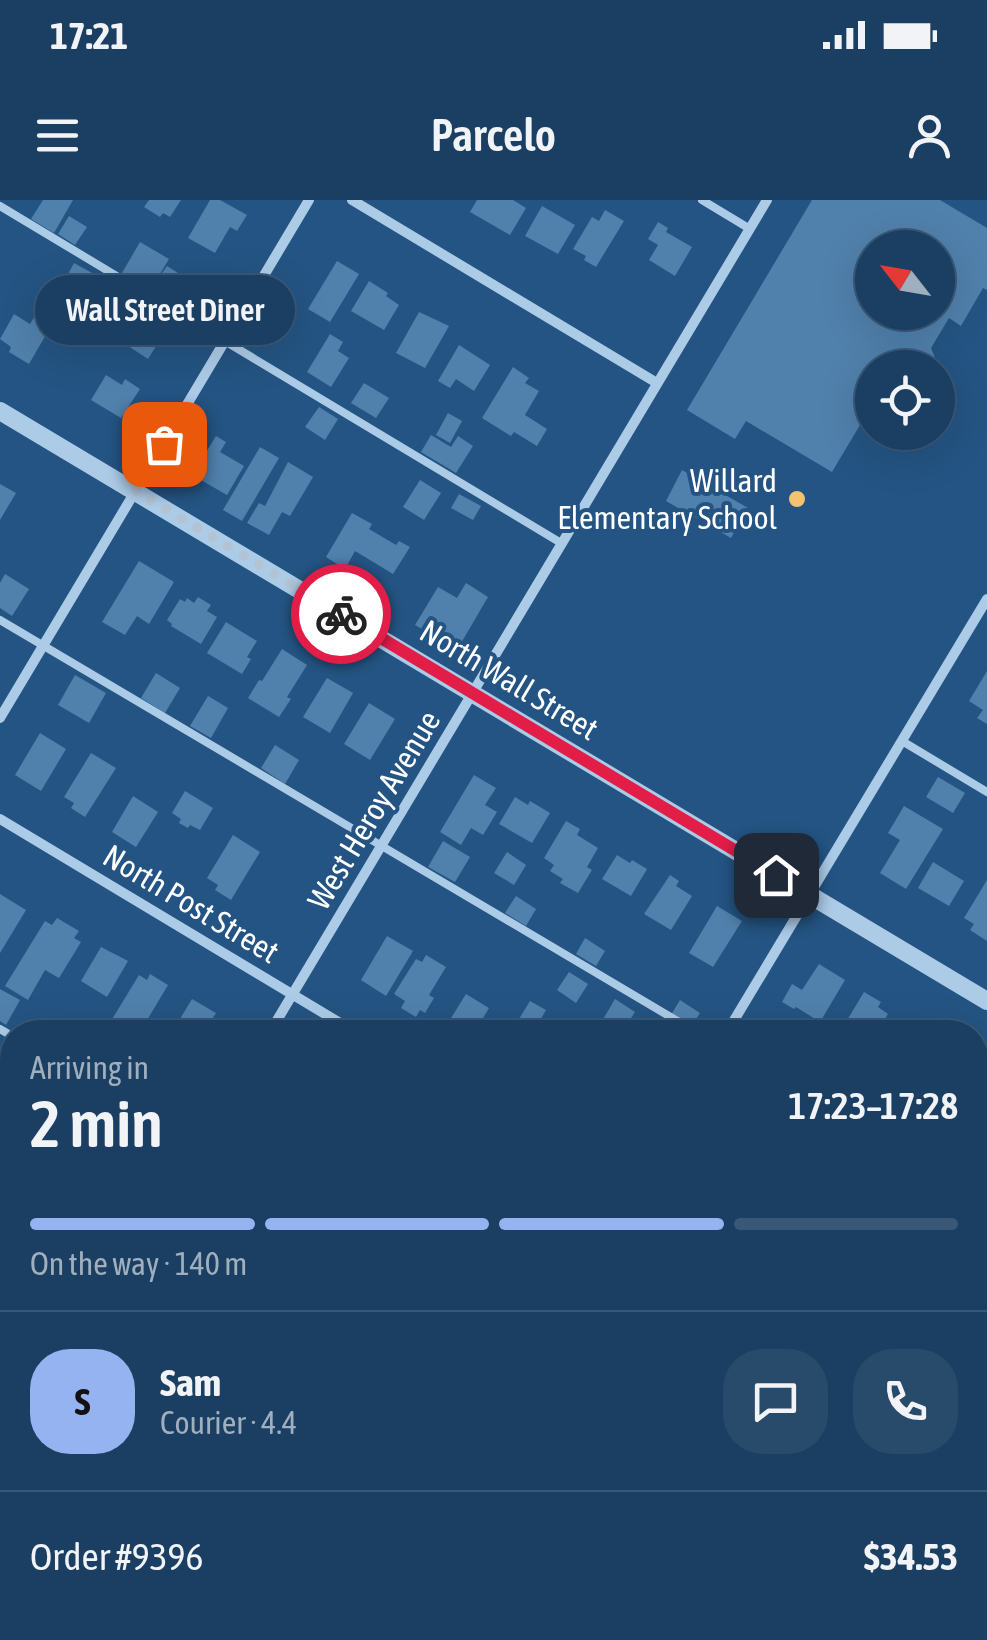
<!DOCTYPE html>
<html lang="en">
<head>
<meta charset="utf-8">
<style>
  body { margin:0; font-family:"Asap Condensed",sans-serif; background:#284a6b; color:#f1f3f6; height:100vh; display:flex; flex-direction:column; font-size:38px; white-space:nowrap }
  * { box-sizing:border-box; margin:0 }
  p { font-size:32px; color:#a0afbe }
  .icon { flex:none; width:55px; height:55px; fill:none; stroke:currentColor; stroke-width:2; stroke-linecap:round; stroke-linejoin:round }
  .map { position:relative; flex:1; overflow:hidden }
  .details { position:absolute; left:0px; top:820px; width:988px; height:620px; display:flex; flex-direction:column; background:#1b3f62; border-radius:40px 40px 0 0; box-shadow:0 10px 40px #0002,0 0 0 2px #395877 }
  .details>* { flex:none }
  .needle { width:65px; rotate:301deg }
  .tools { position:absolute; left:855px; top:30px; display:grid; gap:20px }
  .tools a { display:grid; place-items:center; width:100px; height:100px; border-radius:50%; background:#1b3f62; box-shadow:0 10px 40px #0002,0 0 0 2px #395877; font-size:50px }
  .pin { position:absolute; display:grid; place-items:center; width:85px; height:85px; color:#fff; margin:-42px; border-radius:20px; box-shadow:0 5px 15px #0006 }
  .courier { position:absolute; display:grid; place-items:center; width:100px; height:100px; margin:-50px; border:8px solid #e11d48; border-radius:50%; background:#fff; color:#222; box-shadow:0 2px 12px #0007 }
  .bubble { position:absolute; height:70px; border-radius:35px; background:#1b3f62; box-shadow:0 10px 40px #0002,0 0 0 2px #395877; font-size:32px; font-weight:600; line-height:70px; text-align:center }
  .head em { font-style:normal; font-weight:600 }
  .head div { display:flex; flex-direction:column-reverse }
  .head { display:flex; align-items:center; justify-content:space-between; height:170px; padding:0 30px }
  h1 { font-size:65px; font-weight:600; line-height:75px }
  .bar { display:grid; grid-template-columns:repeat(4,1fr); gap:15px 10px; align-content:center; height:120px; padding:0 30px }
  .bar i { height:12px; border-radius:8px; background:#395877 }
  .bar .current { background:#95b2f1 }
  .bar p { grid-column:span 4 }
  .line { display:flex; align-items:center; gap:25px; padding:0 30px; border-top:2px solid #395877 }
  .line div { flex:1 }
  .round { display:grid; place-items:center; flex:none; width:105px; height:105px; border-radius:40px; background:#284a6b }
  .status { display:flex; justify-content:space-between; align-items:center; height:70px; padding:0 50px; background:#1b3f62; direction:ltr }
  .status svg { height:28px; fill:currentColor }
  header { display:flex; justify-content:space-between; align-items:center; height:130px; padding:0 30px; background:#1b3f62; font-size:45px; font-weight:600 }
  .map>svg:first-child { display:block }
</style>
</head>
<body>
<div class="status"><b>17:21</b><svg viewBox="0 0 49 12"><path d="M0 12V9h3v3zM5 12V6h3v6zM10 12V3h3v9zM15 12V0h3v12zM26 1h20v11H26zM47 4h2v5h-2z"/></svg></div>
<header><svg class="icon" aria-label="menu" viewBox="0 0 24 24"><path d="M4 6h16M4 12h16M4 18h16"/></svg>Parcelo<svg class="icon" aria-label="person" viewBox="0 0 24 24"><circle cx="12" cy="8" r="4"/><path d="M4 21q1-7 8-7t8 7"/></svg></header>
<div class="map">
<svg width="987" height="1440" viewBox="0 0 987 1440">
  <rect width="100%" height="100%" fill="#245483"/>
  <g fill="#5080ac" fill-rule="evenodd">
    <path d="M 43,0 L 73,0 L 54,33 L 31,19 Z"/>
    <path d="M 149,0 L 181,0 L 170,17 L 163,13 L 160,17 L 144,7 Z"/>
    <path d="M 210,0 L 220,0 L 247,15 L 237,31 L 230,27 L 215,53 L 188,38 Z"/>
    <path d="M 477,0 L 513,0 L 526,8 L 510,35 L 470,12 Z"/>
    <path d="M 812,0 L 940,0 L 987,28 L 987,90 L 983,88 L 961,126 L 949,118 L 931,148 L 938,165 L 936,168 L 872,168 L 872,226 L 863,220 L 832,272 L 746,221 L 735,239 L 687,210 ZM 872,48 L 938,48 L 938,112 L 872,112 Z"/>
    <path d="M 542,6 L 575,25 L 558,54 L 525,36 Z"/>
    <path d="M 605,10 L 624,21 L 596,67 L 584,60 L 586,56 L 573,49 L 592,17 L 599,21 Z"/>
    <path d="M 69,16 L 87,27 L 75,45 L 58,34 Z"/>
    <path d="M 658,22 L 668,28 L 666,32 L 692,47 L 675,76 L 649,60 L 658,45 L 648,39 Z"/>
    <path d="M 140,42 L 169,59 L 154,84 L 167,66 L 189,80 L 173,104 L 122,73 Z"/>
    <path d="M 337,61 L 359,74 L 330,122 L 308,109 Z"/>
    <path d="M 74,63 L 94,74 L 85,91 L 65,80 Z"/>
    <path d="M 369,81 L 388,93 L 386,96 L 399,105 L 384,130 L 351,111 Z"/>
    <path d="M 115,86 L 142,102 L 126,128 L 100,112 Z"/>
    <path d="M 38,111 L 54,121 L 29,164 L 9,152 L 11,147 L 0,139 L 14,114 L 30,124 Z"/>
    <path d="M 419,112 L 449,126 L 425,168 L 396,153 Z"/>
    <path d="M 140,120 L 163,135 L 148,159 L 125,144 Z"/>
    <path d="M 330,134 L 343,142 L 338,151 L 349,158 L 331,187 L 307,172 Z"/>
    <path d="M 459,145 L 490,165 L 474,191 L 456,179 L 450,188 L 438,181 Z"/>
    <path d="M 513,167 L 529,178 L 525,183 L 539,191 L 525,215 L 547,229 L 537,246 L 514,232 L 511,236 L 482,218 Z"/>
    <path d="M 106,175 L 122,185 L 125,179 L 140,189 L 121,218 L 91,200 Z"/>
    <path d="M 364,183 L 389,198 L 376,218 L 351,203 Z"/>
    <path d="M 319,207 L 338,219 L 325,240 L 305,227 Z"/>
    <path d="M 448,213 L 462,221 L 450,243 L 436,235 Z"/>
    <path d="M 431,235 L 451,247 L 458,236 L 473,246 L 456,273 L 421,252 Z"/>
    <path d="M 216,236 L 226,242 L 220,252 L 244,266 L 227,295 L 192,275 Z"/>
    <path d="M 260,247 L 279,258 L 242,321 L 223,310 Z"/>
    <path d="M 288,262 L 313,277 L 290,316 L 282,312 L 269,335 L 247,323 L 259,303 L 265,306 Z"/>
    <path d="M 682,270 L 748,308 L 731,338 L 666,301 Z"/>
    <path d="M 420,280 L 441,293 L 424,320 L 403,307 Z"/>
    <path d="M 0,284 L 16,293 L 0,320 Z"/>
    <path d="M 459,294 L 481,306 L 473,320 L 451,308 Z"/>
    <path d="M 352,313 L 372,324 L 369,329 L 396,345 L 399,341 L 410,347 L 393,374 L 355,351 L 345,369 L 326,357 Z"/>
    <path d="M 139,361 L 174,382 L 149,424 L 137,416 L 125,435 L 102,422 Z"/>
    <path d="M 5,374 L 29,389 L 12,416 L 0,408 L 0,383 Z"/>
    <path d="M 466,383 L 488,397 L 457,450 L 415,425 L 438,387 L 457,398 Z"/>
    <path d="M 198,397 L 211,405 L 207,411 L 217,417 L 201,444 L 171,426 L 172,424 L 167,420 L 180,399 L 185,402 L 187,398 L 194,403 Z"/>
    <path d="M 226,422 L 257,441 L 247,457 L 251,459 L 242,474 L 207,453 Z"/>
    <path d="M 282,449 L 307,465 L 287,497 L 291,499 L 279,517 L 248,498 L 259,480 L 262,481 Z"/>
    <path d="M 987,471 L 987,524 L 977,518 L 983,510 L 969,501 Z"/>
    <path d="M 156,473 L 180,488 L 165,513 L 141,498 Z"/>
    <path d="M 75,475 L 106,493 L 89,523 L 58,505 Z"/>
    <path d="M 327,478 L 353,493 L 330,533 L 303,517 Z"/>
    <path d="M 208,496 L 228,508 L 211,538 L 190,526 Z"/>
    <path d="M 369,503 L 395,519 L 370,560 L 344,544 Z"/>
    <path d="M 40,533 L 66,549 L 41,591 L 15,575 Z"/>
    <path d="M 275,545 L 299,560 L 285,584 L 261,568 Z"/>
    <path d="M 91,553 L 116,568 L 85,617 L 71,608 L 74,603 L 64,597 Z"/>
    <path d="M 474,575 L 496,588 L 485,605 L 497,612 L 483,635 L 471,628 L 461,645 L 440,632 Z"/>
    <path d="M 938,577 L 965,593 L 953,613 L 926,597 Z"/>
    <path d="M 185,591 L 213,608 L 200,630 L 190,625 L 188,628 L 179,623 L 181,619 L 172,613 Z"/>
    <path d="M 133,596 L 158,612 L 136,647 L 112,632 Z"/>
    <path d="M 515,597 L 528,605 L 530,601 L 550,613 L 532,643 L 499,624 Z"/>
    <path d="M 904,606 L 943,629 L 906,689 L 880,673 L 900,640 L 888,633 Z"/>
    <path d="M 566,621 L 580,629 L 577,635 L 598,648 L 587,667 L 592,670 L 578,693 L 560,683 L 563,679 L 550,671 L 554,665 L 544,658 Z"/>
    <path d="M 233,635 L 260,652 L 231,700 L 215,690 L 218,685 L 207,678 Z"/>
    <path d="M 443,641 L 470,657 L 455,682 L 428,667 Z"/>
    <path d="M 507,652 L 526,665 L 514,685 L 494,673 Z"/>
    <path d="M 617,655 L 630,663 L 632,660 L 647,669 L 631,696 L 602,679 Z"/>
    <path d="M 933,662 L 964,681 L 949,706 L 918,688 Z"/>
    <path d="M 670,675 L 679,681 L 676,686 L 692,696 L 671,730 L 644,714 Z"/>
    <path d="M 987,680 L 987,741 L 970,730 L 974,724 L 964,718 Z"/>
    <path d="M 0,694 L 26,710 L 0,753 Z"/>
    <path d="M 516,696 L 536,709 L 526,726 L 505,713 Z"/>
    <path d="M 717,706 L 742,721 L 713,767 L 689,753 Z"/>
    <path d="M 57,718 L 79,731 L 74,738 L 81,742 L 59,778 L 45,770 L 28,800 L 5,786 L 45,721 L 52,725 Z"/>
    <path d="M 387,736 L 413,751 L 386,796 L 361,780 Z"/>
    <path d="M 585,738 L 605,751 L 596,766 L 576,754 Z"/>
    <path d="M 101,747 L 128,761 L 107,797 L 81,781 Z"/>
    <path d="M 426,755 L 446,767 L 429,795 L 434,798 L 425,813 L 420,810 L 416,817 L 401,808 L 405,801 L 394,794 L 416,759 L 422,762 Z"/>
    <path d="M 819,764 L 845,780 L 820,822 L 796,807 L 794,809 L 782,802 L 792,784 L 802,790 Z"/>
    <path d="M 569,772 L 588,784 L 576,803 L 557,790 Z"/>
    <path d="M 150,774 L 168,785 L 140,832 L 130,832 L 111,821 L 139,775 L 147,780 Z"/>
    <path d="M 0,789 L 20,800 L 6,825 L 0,821 Z"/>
    <path d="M 864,792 L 881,802 L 878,807 L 888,814 L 880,827 L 890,832 L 840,832 Z"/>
    <path d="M 466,794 L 489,808 L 480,823 L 485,826 L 481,832 L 463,832 L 448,823 Z"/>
    <path d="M 192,799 L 216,813 L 204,832 L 172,832 Z"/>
    <path d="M 615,799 L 635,812 L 622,832 L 609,832 L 599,826 Z"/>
    <path d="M 680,800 L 700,813 L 691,827 L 671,815 Z"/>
    <path d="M 530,801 L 546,810 L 538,824 L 547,829 L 544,832 L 511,832 Z"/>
    <path d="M 0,922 L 12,929 L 12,957 L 7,965 L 0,960 Z"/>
    <path d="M 977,1056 L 987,1062 L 987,1086 L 984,1090 L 975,1084 L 975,1059 Z"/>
    <path d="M 6,1099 L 12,1103 L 12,1154 L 5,1165 L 0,1162 L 0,1108 Z"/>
    <path d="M 145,1428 L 163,1428 L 171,1432 L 173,1428 L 178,1428 L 187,1433 L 183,1440 L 137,1440 Z"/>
    <path d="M 274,1428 L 295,1428 L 301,1431 L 296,1440 L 267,1440 Z"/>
    <path d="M 535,1428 L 554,1428 L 563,1433 L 559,1440 L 527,1440 Z"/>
  </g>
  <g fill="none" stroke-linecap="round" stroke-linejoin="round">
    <g stroke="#accbe7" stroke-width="8">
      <path d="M 702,0 L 750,29"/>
      <path d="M 0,6 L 561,343"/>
      <path d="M 0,420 L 696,832"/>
      <path d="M 902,541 L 987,592"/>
      <path d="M 0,829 L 12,836"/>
      <path d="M 975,997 L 987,1004"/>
      <path d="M 0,1238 L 12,1245"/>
      <path d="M 975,1412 L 987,1419"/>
      <path d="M 323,1428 L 345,1440"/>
    </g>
    <g stroke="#accbe7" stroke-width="10">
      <path d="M 352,0 L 657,183"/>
      <path d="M 0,518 L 309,0"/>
      <path d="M 0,619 L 355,832"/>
      <path d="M 270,832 L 767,0"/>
      <path d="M 727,832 L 987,399"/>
      <path d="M 0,1031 L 12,1038"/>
      <path d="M 975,1192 L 987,1172"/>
      <path d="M 975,1201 L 987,1208"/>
      <path d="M 0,1277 L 12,1257"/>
      <path d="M 659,1428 L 680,1440"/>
      <path d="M 358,1440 L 366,1428"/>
      <path d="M 821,1440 L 829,1428"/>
    </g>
    <path stroke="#accbe7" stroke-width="18" d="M 0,211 L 987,801"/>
  </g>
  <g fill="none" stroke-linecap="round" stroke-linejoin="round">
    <path stroke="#b2c3d4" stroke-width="10" stroke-dasharray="0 18" d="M 164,244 L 136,291 L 341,414"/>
    <path stroke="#e11d48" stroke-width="12" d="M 341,414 L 776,675"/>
  </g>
  <circle fill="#f2c370" stroke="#245483" stroke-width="4" cx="797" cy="299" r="10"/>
  <g text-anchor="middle" stroke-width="8" stroke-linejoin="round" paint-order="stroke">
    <g font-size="32" fill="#fff" stroke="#245483" text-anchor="end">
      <text x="777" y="292">Willard<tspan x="777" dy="37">Elementary School</tspan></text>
    </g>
    <g font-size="32" fill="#fff" stroke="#245483">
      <text transform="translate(509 480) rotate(31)" y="11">North Wall Street</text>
      <text transform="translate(374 610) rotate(-59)" y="11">West Heroy Avenue</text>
      <text transform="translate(191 704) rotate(31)" y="11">North Post Street</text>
    </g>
  </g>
</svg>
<div class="tools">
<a><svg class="needle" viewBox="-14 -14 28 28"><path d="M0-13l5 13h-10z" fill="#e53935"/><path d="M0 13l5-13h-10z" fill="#a0afbe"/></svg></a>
<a><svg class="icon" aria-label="locate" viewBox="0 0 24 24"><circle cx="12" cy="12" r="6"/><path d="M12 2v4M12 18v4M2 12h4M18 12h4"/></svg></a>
</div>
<div class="pin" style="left:164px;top:244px;background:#ea580c"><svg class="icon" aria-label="bag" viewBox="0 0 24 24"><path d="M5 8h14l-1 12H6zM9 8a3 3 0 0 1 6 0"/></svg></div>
<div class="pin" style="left:776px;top:675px;background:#1f2937"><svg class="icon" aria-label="home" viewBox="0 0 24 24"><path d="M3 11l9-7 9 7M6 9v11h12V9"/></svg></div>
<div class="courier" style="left:341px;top:414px"><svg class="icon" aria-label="bike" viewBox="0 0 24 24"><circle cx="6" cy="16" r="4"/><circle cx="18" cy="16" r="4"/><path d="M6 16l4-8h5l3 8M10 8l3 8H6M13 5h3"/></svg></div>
<div class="bubble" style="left:35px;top:75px;width:260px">Wall Street Diner</div>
<section class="details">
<div class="head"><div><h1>2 min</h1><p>Arriving in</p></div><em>17:23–17:28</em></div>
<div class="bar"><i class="current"></i><i class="current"></i><i class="current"></i><i></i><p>On the way · 140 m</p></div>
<div class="line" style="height:180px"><b class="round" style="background:#95b2f1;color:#111">S</b><div><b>Sam</b><p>Courier · 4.4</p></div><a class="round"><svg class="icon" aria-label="chat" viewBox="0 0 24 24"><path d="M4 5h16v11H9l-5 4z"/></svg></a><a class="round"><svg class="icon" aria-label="phone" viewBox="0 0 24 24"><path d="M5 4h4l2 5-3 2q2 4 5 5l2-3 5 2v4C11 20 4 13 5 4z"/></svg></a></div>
<div class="line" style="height:130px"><div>Order #9396</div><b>$34.53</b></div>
</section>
</div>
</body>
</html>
